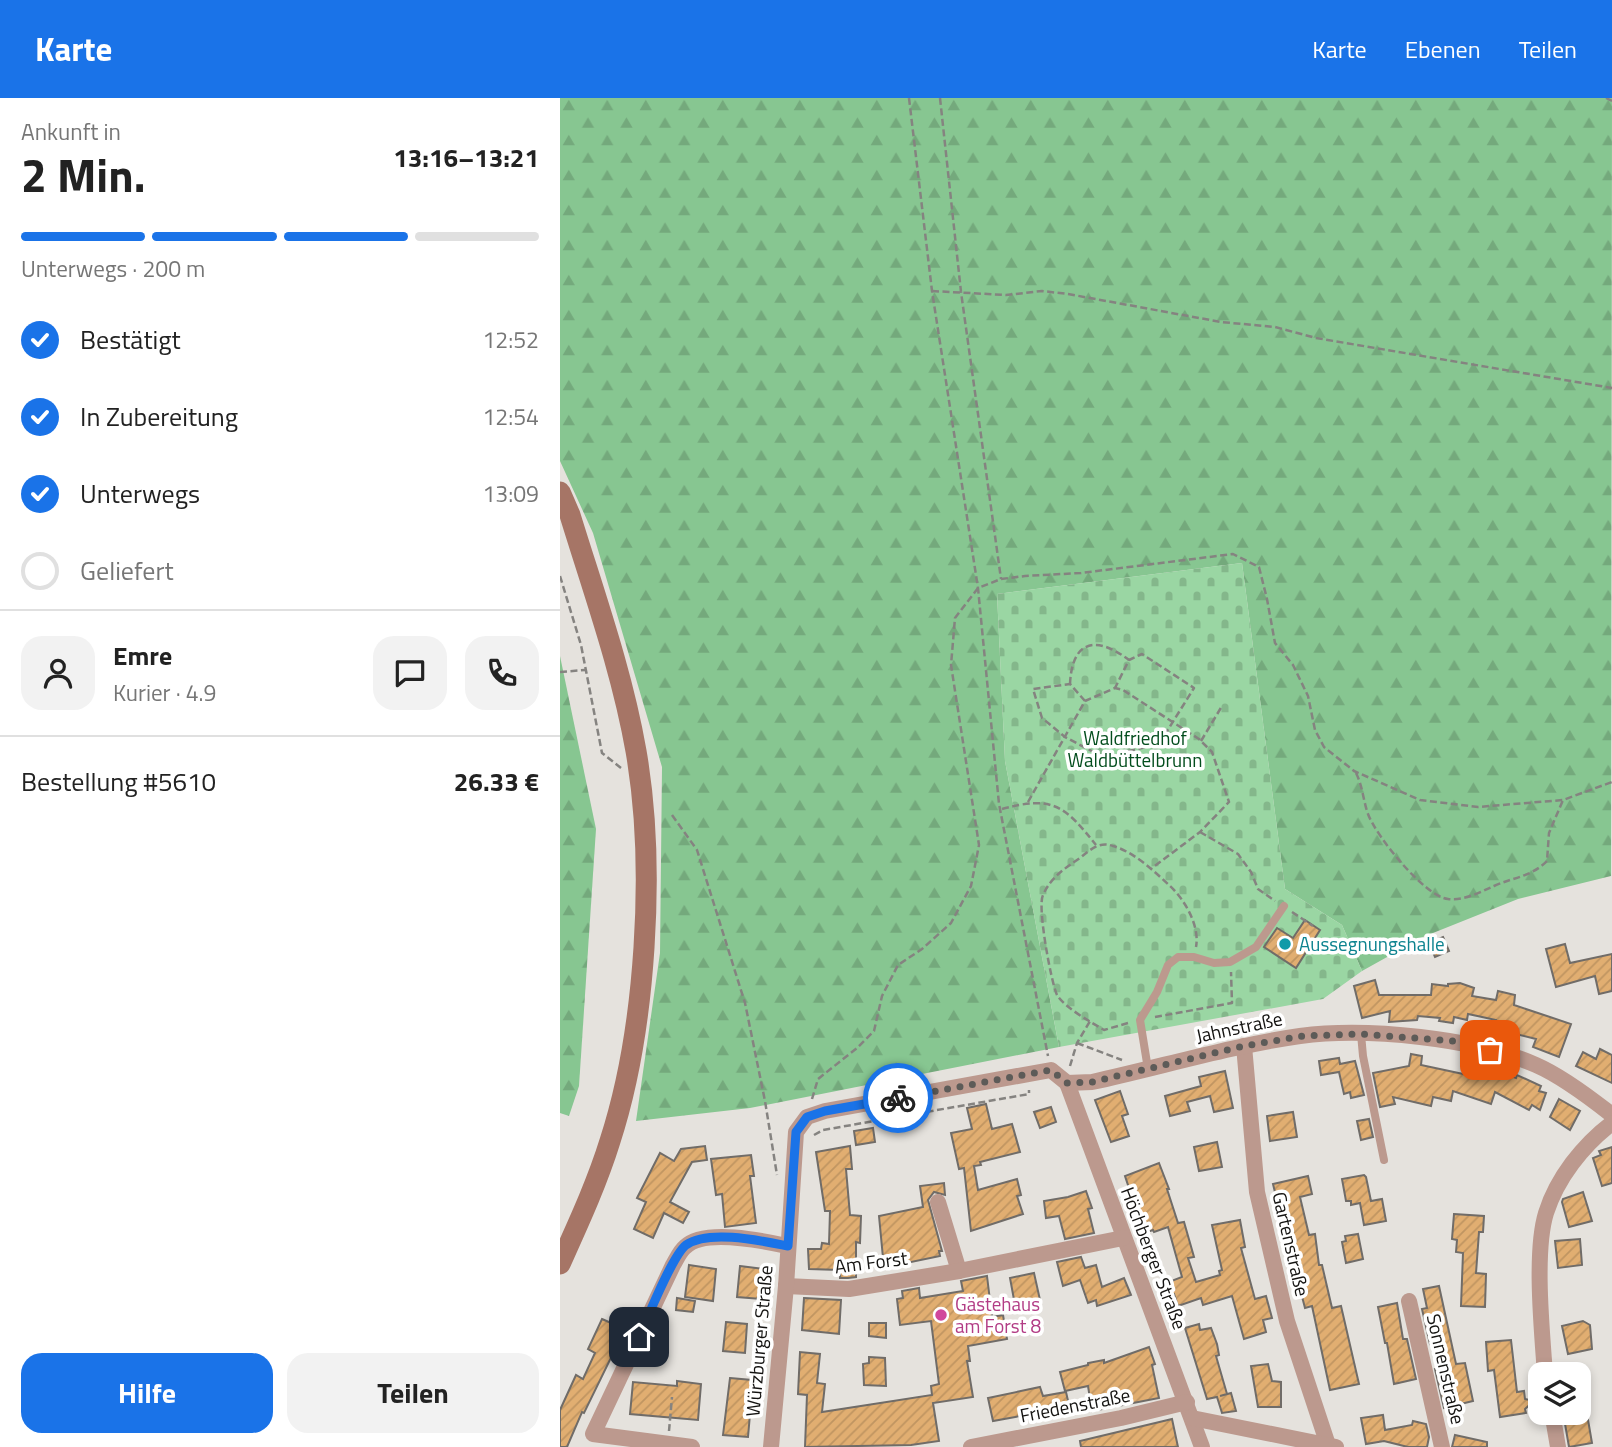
<!DOCTYPE html>
<html lang="de">
<head>
<meta charset="utf-8">
<style>
  body { margin:0; font-family:"Titillium Web",sans-serif; background:#f2f2f2; color:#222; height:100vh; display:flex; flex-direction:column; font-size:26px; white-space:nowrap }
  * { box-sizing:border-box; margin:0 }
  p { font-size:23px; color:#767676 }
  .icon { flex:none; width:38px; height:38px; fill:none; stroke:currentColor; stroke-width:2; stroke-linecap:round; stroke-linejoin:round }
  .map { position:relative; flex:1; overflow:hidden }
  .panel { display:flex; flex-direction:column; background:#fff; width:560px }
  .panel>* { flex:none }
  .fabs { position:absolute; left:968px; top:1264px; display:grid; gap:14px }
  .fabs a { display:grid; place-items:center; width:63px; height:63px; border-radius:14px; background:#fff; box-shadow:0 4px 10px #0003; font-size:35px }
  .pin { position:absolute; display:grid; place-items:center; width:60px; height:60px; color:#fff; margin:-30px; border-radius:14px; box-shadow:0 4px 10px #0006 }
  .courier { position:absolute; display:grid; place-items:center; width:70px; height:70px; margin:-35px; border:5px solid #1a73e8; border-radius:50%; background:#fff; color:#222; box-shadow:0 2px 9px #0007 }
  .headline em { font-style:normal; font-weight:700 }
  .headline div { display:flex; flex-direction:column-reverse }
  .headline { display:flex; align-items:center; justify-content:space-between; height:119px; padding:0 21px }
  h1 { font-size:46px; font-weight:700; line-height:52px }
  .bar { display:grid; grid-template-columns:repeat(4,1fr); gap:10px 7px; align-content:center; height:84px; padding:0 21px }
  .bar i { height:9px; border-radius:5px; background:#e0e0e0 }
  .bar .selected { background:#1a73e8 }
  .bar p { grid-column:span 4 }
  .line { display:flex; align-items:center; gap:18px; padding:0 21px; border-top:2px solid #e0e0e0 }
  .line div { flex:1 }
  .round { display:grid; place-items:center; flex:none; width:74px; height:74px; border-radius:21px; background:#f2f2f2 }
  ol { padding:0 21px; list-style:none }
  li { display:flex; align-items:center; gap:21px; height:77px }
  li p { margin-inline-start:auto }
  li .icon { padding:7px; border-radius:50%; background:#1a73e8; color:#fff; stroke-width:4 }
  li:last-child { color:#767676 }
  li i { width:38px; height:38px; border:4px solid #e0e0e0; border-radius:50% }
  .button { display:flex; gap:14px; margin-top:auto; padding:14px 21px }
  .button a { flex:1; height:80px; border-radius:21px; background:#1a73e8; color:#fff; font-size:28px; font-weight:700; line-height:80px; text-align:center }
  .button a+a { background:#f2f2f2; color:#222 }
  header { display:flex; align-items:center; gap:42px; box-sizing:border-box; height:98px; padding:0 35px; background:#1a73e8; color:#fff }
  header strong { font-size:33px }
  nav { display:flex; gap:38px; margin-inline-start:auto; font-size:24px }
  main { display:flex; flex:1; min-height:0 }
  .map>svg:first-child { display:block }
</style>
</head>
<body>
<header>
<strong>Karte</strong>
<nav><a>Karte</a><a>Ebenen</a><a>Teilen</a></nav>
</header>
<main>
<section class="panel">
<div class="headline"><div><h1>2 Min.</h1><p>Ankunft in</p></div><em>13:16–13:21</em></div>
<div class="bar"><i class="selected"></i><i class="selected"></i><i class="selected"></i><i></i><p>Unterwegs · 200 m</p></div>
<ol>
<li><svg class="icon" aria-label="check" viewBox="0 0 24 24"><path d="M5 12l5 5 9-10"/></svg>Bestätigt<p>12:52</p></li>
<li><svg class="icon" aria-label="check" viewBox="0 0 24 24"><path d="M5 12l5 5 9-10"/></svg>In Zubereitung<p>12:54</p></li>
<li><svg class="icon" aria-label="check" viewBox="0 0 24 24"><path d="M5 12l5 5 9-10"/></svg>Unterwegs<p>13:09</p></li>
<li><i></i>Geliefert</li>
</ol>
<div class="line" style="height:126px"><a class="round"><svg class="icon" aria-label="person" viewBox="0 0 24 24"><circle cx="12" cy="8" r="4"/><path d="M4 21q1-7 8-7t8 7"/></svg></a><div><b>Emre</b><p>Kurier · 4.9</p></div><a class="round"><svg class="icon" aria-label="chat" viewBox="0 0 24 24"><path d="M4 5h16v11H9l-5 4z"/></svg></a><a class="round"><svg class="icon" aria-label="phone" viewBox="0 0 24 24"><path d="M5 4h4l2 5-3 2q2 4 5 5l2-3 5 2v4C11 20 4 13 5 4z"/></svg></a></div>
<div class="line" style="height:91px"><div>Bestellung #5610</div><b>26.33 €</b></div>
<div class="button"><a>Hilfe</a><a>Teilen</a></div>
</section>
<div class="map">
<svg width="1052" height="1349" viewBox="0 0 1052 1349">
  <defs>
    <pattern id="forest-firs" width="22" height="20" patternUnits="userSpaceOnUse" patternTransform="scale(1.75)"><rect width="22" height="20" fill="#87c691"/><path d="M5 1l3.5 6h-7zM16 11l3.5 6h-7z" fill="#74a97c"/></pattern>
    <pattern id="cemetery-stones" width="16" height="16" patternUnits="userSpaceOnUse" patternTransform="scale(1.75)"><rect width="16" height="16" fill="#9ad6a3"/><path d="M2 7V4a2 2 0 0 1 4 0v3zM10 15v-3a2 2 0 0 1 4 0v3z" fill="#84b78b"/></pattern>
    <pattern id="building-hatch" width="6" height="6" patternUnits="userSpaceOnUse" patternTransform="scale(1.75)"><rect width="6" height="6" fill="#e1ae71"/><path d="M-1 1l2-2M0 6l6-6M5 7l2-2" fill="none" stroke="#c09561"/></pattern>
  </defs>
  <rect width="100%" height="100%" fill="#e5e2dd"/>
  <g fill="url(#forest-firs)">
    <path d="M 0,0 L 1052,0 L 1051,778 L 958,801 L 863,839 L 802,873 L 782,827 L 725,791 L 682,465 L 437,496 L 445,663 L 499,949 L 190,1010 L 76,1023 L 100,855 L 102,669 L 33,435 L 0,363 Z"/>
    <path d="M 0,558 L 36,731 L 19,988 L 9,1018 L 0,1015 Z"/>
  </g>
  <path fill="url(#cemetery-stones)" d="M 682,465 L 725,791 L 782,827 L 802,873 L 763,901 L 499,949 L 445,663 L 437,496 Z"/>
  <g fill="url(#building-hatch)" stroke="#706c68" stroke-width="2">
    <path d="M 745,822 L 760,832 L 736,870 L 704,849 L 717,830 L 733,840 Z"/>
    <path d="M 883,839 L 889,853 L 875,859 L 869,845 Z"/>
    <path d="M 1005,846 L 1010,865 L 1052,856 L 1052,893 L 1039,896 L 1035,878 L 996,889 L 986,851 Z"/>
    <path d="M 815,882 L 819,897 L 871,897 L 872,886 L 888,888 L 888,886 L 900,885 L 914,890 L 912,898 L 936,902 L 938,893 L 955,897 L 954,907 L 1011,926 L 999,959 L 973,949 L 976,941 L 935,931 L 936,922 L 908,916 L 907,922 L 894,919 L 893,925 L 879,923 L 880,920 L 858,918 L 857,922 L 829,924 L 830,913 L 802,920 L 794,888 Z"/>
    <path d="M 1040,951 L 1052,957 L 1052,985 L 1016,968 L 1023,954 L 1036,961 Z"/>
    <path d="M 851,956 L 862,958 L 861,967 L 908,977 L 912,964 L 956,980 L 957,977 L 981,988 L 979,993 L 986,995 L 980,1012 L 972,1007 L 969,1012 L 935,994 L 931,1006 L 893,993 L 891,1003 L 873,999 L 871,1008 L 833,999 L 835,1006 L 820,1009 L 813,975 L 849,968 Z"/>
    <path d="M 779,960 L 780,966 L 795,963 L 804,997 L 791,1000 L 790,994 L 784,996 L 779,974 L 761,977 L 759,963 Z"/>
    <path d="M 665,973 L 673,1010 L 654,1014 L 650,998 L 627,1004 L 630,1013 L 610,1018 L 605,998 L 641,988 L 639,979 Z"/>
    <path d="M 560,993 L 568,1016 L 562,1018 L 569,1038 L 551,1044 L 535,1002 Z"/>
    <path d="M 999,1001 L 1020,1013 L 1010,1032 L 990,1019 Z"/>
    <path d="M 426,1006 L 432,1031 L 452,1026 L 460,1054 L 420,1064 L 421,1067 L 414,1068 L 418,1092 L 457,1081 L 461,1097 L 457,1098 L 463,1116 L 411,1133 L 404,1070 L 399,1071 L 391,1035 L 412,1031 L 407,1010 Z"/>
    <path d="M 491,1009 L 496,1024 L 480,1030 L 474,1014 Z"/>
    <path d="M 733,1014 L 737,1039 L 710,1043 L 707,1018 Z"/>
    <path d="M 809,1021 L 813,1039 L 801,1042 L 797,1023 Z"/>
    <path d="M 313,1030 L 315,1044 L 296,1047 L 294,1033 Z"/>
    <path d="M 657,1044 L 662,1069 L 639,1073 L 634,1049 Z"/>
    <path d="M 145,1048 L 147,1062 L 132,1064 L 110,1104 L 129,1114 L 123,1125 L 104,1115 L 93,1140 L 74,1131 L 86,1104 L 77,1100 L 100,1055 L 114,1063 L 121,1051 Z"/>
    <path d="M 290,1048 L 292,1071 L 286,1071 L 290,1117 L 301,1118 L 300,1145 L 296,1144 L 296,1179 L 288,1180 L 280,1180 L 280,1172 L 249,1171 L 248,1151 L 261,1151 L 262,1145 L 269,1146 L 270,1113 L 265,1113 L 256,1054 Z"/>
    <path d="M 1052,1049 L 1052,1085 L 1042,1088 L 1033,1060 L 1041,1057 L 1039,1053 Z"/>
    <path d="M 191,1057 L 194,1078 L 190,1078 L 196,1125 L 165,1129 L 162,1096 L 156,1097 L 151,1061 Z"/>
    <path d="M 599,1065 L 609,1091 L 607,1091 L 618,1125 L 624,1124 L 634,1159 L 628,1160 L 636,1184 L 660,1177 L 659,1173 L 662,1172 L 652,1127 L 680,1122 L 685,1149 L 681,1150 L 695,1201 L 706,1198 L 712,1220 L 703,1222 L 706,1234 L 684,1241 L 672,1198 L 643,1207 L 641,1200 L 618,1208 L 614,1196 L 606,1199 L 601,1187 L 622,1179 L 608,1129 L 594,1134 L 593,1132 L 584,1135 L 565,1078 Z"/>
    <path d="M 804,1077 L 806,1079 L 811,1103 L 822,1101 L 826,1123 L 804,1127 L 800,1105 L 791,1107 L 791,1103 L 786,1103 L 782,1081 Z"/>
    <path d="M 748,1078 L 752,1096 L 740,1099 L 749,1137 L 755,1136 L 759,1167 L 762,1167 L 772,1210 L 781,1208 L 799,1286 L 770,1292 L 752,1208 L 745,1210 L 732,1160 L 727,1160 L 726,1140 L 713,1086 Z"/>
    <path d="M 384,1085 L 385,1097 L 374,1094 L 368,1102 L 382,1153 L 379,1153 L 380,1158 L 346,1165 L 346,1167 L 324,1170 L 319,1118 L 363,1109 L 360,1088 Z"/>
    <path d="M 526,1093 L 532,1110 L 528,1111 L 534,1135 L 505,1141 L 499,1118 L 486,1120 L 484,1103 L 508,1099 Z"/>
    <path d="M 1023,1094 L 1032,1123 L 1009,1129 L 1002,1104 L 1003,1101 Z"/>
    <path d="M 894,1116 L 924,1118 L 923,1134 L 919,1134 L 916,1175 L 926,1176 L 925,1209 L 901,1208 L 903,1155 L 896,1154 L 897,1142 L 892,1141 Z"/>
    <path d="M 798,1136 L 803,1161 L 786,1165 L 782,1144 L 786,1143 L 785,1138 Z"/>
    <path d="M 1020,1141 L 1022,1167 L 998,1170 L 995,1143 Z"/>
    <path d="M 521,1159 L 525,1170 L 536,1167 L 542,1189 L 564,1180 L 571,1197 L 537,1208 L 536,1202 L 528,1205 L 520,1182 L 503,1188 L 497,1164 Z"/>
    <path d="M 129,1167 L 156,1171 L 153,1203 L 125,1199 Z"/>
    <path d="M 180,1168 L 204,1171 L 201,1201 L 177,1199 Z"/>
    <path d="M 474,1175 L 480,1202 L 455,1207 L 450,1180 Z"/>
    <path d="M 427,1178 L 432,1219 L 443,1217 L 447,1241 L 408,1248 L 410,1263 L 407,1263 L 413,1299 L 373,1305 L 379,1343 L 351,1347 L 245,1349 L 247,1297 L 238,1296 L 240,1254 L 260,1256 L 257,1285 L 265,1286 L 262,1314 L 372,1297 L 371,1288 L 379,1286 L 371,1223 L 340,1227 L 337,1201 L 343,1200 L 342,1193 L 359,1190 L 360,1200 L 403,1193 L 401,1183 Z"/>
    <path d="M 879,1188 L 896,1266 L 905,1265 L 913,1303 L 884,1310 L 875,1271 L 881,1270 L 875,1245 L 870,1246 L 862,1211 L 867,1210 L 863,1191 Z"/>
    <path d="M 117,1200 L 135,1203 L 133,1214 L 116,1212 Z"/>
    <path d="M 244,1200 L 281,1202 L 279,1236 L 242,1232 Z"/>
    <path d="M 837,1205 L 843,1241 L 847,1241 L 856,1281 L 834,1286 L 827,1245 L 825,1245 L 818,1209 Z"/>
    <path d="M 42,1221 L 65,1231 L 24,1315 L 22,1314 L 7,1349 L 0,1349 L 0,1312 L 16,1277 L 23,1281 L 35,1255 L 28,1251 Z"/>
    <path d="M 1023,1223 L 1030,1227 L 1032,1251 L 1008,1256 L 1002,1228 Z"/>
    <path d="M 166,1224 L 187,1226 L 185,1255 L 163,1253 Z"/>
    <path d="M 309,1225 L 326,1225 L 326,1240 L 309,1238 Z"/>
    <path d="M 639,1226 L 640,1232 L 651,1230 L 657,1246 L 659,1257 L 656,1258 L 667,1296 L 660,1298 L 671,1295 L 676,1313 L 662,1315 L 657,1299 L 647,1301 L 625,1230 Z"/>
    <path d="M 951,1242 L 957,1294 L 964,1293 L 965,1301 L 974,1303 L 965,1311 L 966,1315 L 940,1319 L 934,1272 L 928,1273 L 926,1244 Z"/>
    <path d="M 589,1249 L 595,1266 L 592,1267 L 599,1300 L 532,1313 L 528,1288 L 505,1293 L 500,1274 L 528,1267 L 528,1265 L 544,1262 L 544,1265 Z"/>
    <path d="M 309,1259 L 325,1260 L 326,1288 L 304,1287 L 303,1266 L 309,1265 Z"/>
    <path d="M 708,1266 L 712,1283 L 721,1284 L 721,1309 L 698,1309 L 691,1268 Z"/>
    <path d="M 170,1280 L 203,1283 L 201,1306 L 191,1305 L 188,1339 L 163,1337 Z"/>
    <path d="M 117,1283 L 141,1286 L 138,1322 L 70,1316 L 73,1284 L 117,1288 Z"/>
    <path d="M 480,1289 L 483,1298 L 506,1294 L 511,1316 L 489,1321 L 488,1313 L 433,1323 L 428,1300 Z"/>
    <path d="M 1027,1316 L 1032,1345 L 1009,1349 L 1004,1320 Z"/>
    <path d="M 823,1317 L 825,1332 L 852,1327 L 853,1323 L 866,1326 L 869,1339 L 867,1349 L 848,1349 L 824,1343 L 806,1346 L 801,1320 Z"/>
    <path d="M 612,1321 L 618,1349 L 521,1349 L 520,1343 Z"/>
    <path d="M 895,1337 L 927,1344 L 927,1349 L 892,1349 Z"/>
  </g>
  <g fill="none" stroke-linecap="round" stroke-linejoin="round">
    <g stroke="#858380" stroke-width="2.5" stroke-dasharray="7 3.5" stroke-linecap="butt">
      <path d="M 349,0 L 372,193 L 418,490 L 439,706 L 488,958"/>
      <path d="M 380,0 L 401,194 L 441,481"/>
      <path d="M 1046,0 L 1052,3"/>
      <path d="M 372,193 L 446,197 L 482,193 L 508,196 L 661,224 L 715,229 L 756,240 L 1052,290"/>
      <path d="M 0,478 L 21,547 L 42,655 L 61,670"/>
      <path d="M 0,574 L 25,572"/>
      <path d="M 510,586 C 512,542 536,537 569,562"/>
      <path d="M 525,603 L 510,586 L 473,591 L 482,620 L 505,639 L 543,659 L 599,646 L 634,590 L 582,556 L 569,562 L 555,590"/>
      <path d="M 641,643 L 662,608"/>
      <path d="M 796,675 C 803,689 803,702 808,716 C 816,738 865,799 888,801 C 904,803 920,794 934,788 C 954,779 971,779 987,763 L 989,735 L 1003,702"/>
      <path d="M 468,704 L 525,603 L 555,590 L 563,592 L 639,641 L 652,654 L 669,704 L 640,734 L 592,770"/>
      <path d="M 442,711 C 493,697 505,708 536,747"/>
      <path d="M 112,717 L 137,752 L 185,905 L 205,1003 L 217,1077"/>
      <path d="M 640,734 L 678,756 L 691,774 L 698,791 L 715,803"/>
      <path d="M 732,814 L 753,828"/>
      <path d="M 595,919 L 672,905 L 671,874"/>
      <path d="M 568,925 L 544,932 C 531,924 505,910 497,897 C 491,884 477,808 483,797 C 491,779 504,771 520,760 C 530,752 539,743 553,748 C 574,754 594,773 610,788 C 625,802 640,828 636,849"/>
      <path d="M 517,945 L 562,962"/>
      <path d="M 510,968 L 517,945 L 530,923"/>
      <path d="M 252,1001 L 258,981 L 297,950 L 314,933 L 322,898 L 338,867 L 362,851 L 391,825 L 411,788 L 419,747 L 391,567 L 395,520 L 418,490 L 441,481 L 465,478 L 521,475 L 673,456 L 699,469 L 707,501 L 715,545 L 733,567 L 748,598 L 755,632 L 764,649 L 794,673 L 860,702 L 918,709 L 1003,702 L 1052,684"/>
      <path d="M 254,1037 L 263,1032 L 469,996 L 469,992"/>
      <path d="M 109,1333 L 112,1299"/>
    </g>
    <g stroke="#bc998e" stroke-width="8">
      <path d="M 801,936 L 803,958 L 824,1062"/>
      <path d="M 588,971 L 580,922 L 597,894 L 608,867 L 618,859 L 634,859 L 654,865 L 670,864 L 696,849 L 724,808"/>
    </g>
    <g stroke="#bc998e" stroke-width="16">
      <path d="M 684,948 L 697,1094 L 727,1223 L 768,1347"/>
      <path d="M 507,985 L 532,984 C 601,969 670,948 740,938 C 807,929 915,940 976,967 C 999,977 1033,1002 1052,1017"/>
      <path d="M 507,985 L 642,1349"/>
      <path d="M 378,1104 L 399,1173"/>
      <path d="M 226,1188 L 289,1191 L 399,1173 L 563,1140"/>
      <path d="M 849,1203 L 882,1349"/>
      <path d="M 985,1276 C 982,1233 974,1154 986,1115 C 997,1080 1023,1047 1052,1025"/>
      <path d="M 992,1314 L 998,1349"/>
      <path d="M 632,1320 L 776,1349"/>
      <path d="M 132,1349 L 33,1336 L 113,1167 C 116,1162 120,1153 125,1149 C 144,1130 204,1143 227,1148"/>
      <path d="M 211,1349 L 226,1188 L 236,1034 L 247,1019 L 265,1013 L 491,972 L 507,985"/>
      <path d="M 411,1349 L 561,1320 L 627,1304"/>
    </g>
    <path stroke="#a67566" stroke-width="21" d="M 0,394 L 10,417 C 34,495 62,573 76,653 C 96,768 86,932 50,1043 C 37,1085 18,1126 0,1166"/>
  </g>
  <g fill="none" stroke-linecap="round" stroke-linejoin="round">
    <path stroke="#5d5b58" stroke-width="7" stroke-dasharray="0 12.6" d="M 338,1000 L 491,972 L 507,985 L 532,984 L 684,948 L 743,938 L 801,936 L 906,944 L 930,952"/>
    <path stroke="#1a73e8" stroke-width="9" d="M 79,1239 C 88,1219 112,1158 126,1147 C 149,1131 202,1143 228,1148 L 236,1034 L 247,1019 L 265,1013 L 338,1000"/>
  </g>
  <circle fill="#0f9aa8" stroke="#fff" stroke-width="2.5" cx="725" cy="846" r="7"/>
  <circle fill="#d1479c" stroke="#fff" stroke-width="2.5" cx="381" cy="1217" r="7"/>
  <g text-anchor="middle" stroke-width="7" stroke-linejoin="round" paint-order="stroke">
    <g font-size="19" fill="#034d1d" stroke="#fff">
      <text x="575" y="647">Waldfriedhof<tspan x="575" dy="22">Waldbüttelbrunn</tspan></text>
    </g>
    <g font-size="19" fill="#0d838f" stroke="#fff" text-anchor="start">
      <text x="739" y="853">Aussegnungshalle</text>
    </g>
    <g font-size="19" fill="#141311" stroke="#fff">
      <text transform="translate(679 929) rotate(-12)" y="7">Jahnstraße</text>
      <text transform="translate(731 1146) rotate(77)" y="7">Gartenstraße</text>
      <text transform="translate(594 1160) rotate(69)" y="7">Höchberger Straße</text>
      <text transform="translate(311 1164) rotate(-7)" y="7">Am Forst</text>
      <text transform="translate(199 1243) rotate(-85)" y="7">Würzburger Straße</text>
      <text transform="translate(886 1271) rotate(77)" y="7">Sonnenstraße</text>
      <text transform="translate(515 1307) rotate(-11)" y="7">Friedenstraße</text>
    </g>
    <g font-size="19" fill="#b23c85" stroke="#fff" text-anchor="start">
      <text x="395" y="1213">Gästehaus<tspan x="395" dy="22">am Forst 8</tspan></text>
    </g>
  </g>
</svg>
<div class="fabs">
<a><svg class="icon" aria-label="layers" viewBox="0 0 24 24"><path d="M12 4l9 5-9 5-9-5zM3 14l9 5 9-5"/></svg></a>
</div>
<div class="pin" style="left:930px;top:952px;background:#ea580c"><svg class="icon" aria-label="bag" viewBox="0 0 24 24"><path d="M5 8h14l-1 12H6zM9 8a3 3 0 0 1 6 0"/></svg></div>
<div class="pin" style="left:79px;top:1239px;background:#1f2937"><svg class="icon" aria-label="home" viewBox="0 0 24 24"><path d="M3 11l9-7 9 7M6 9v11h12V9"/></svg></div>
<div class="courier" style="left:338px;top:1000px"><svg class="icon" aria-label="bike" viewBox="0 0 24 24"><circle cx="6" cy="16" r="4"/><circle cx="18" cy="16" r="4"/><path d="M6 16l4-8h5l3 8M10 8l3 8H6M13 5h3"/></svg></div>
</div>
</main>
</body>
</html>
